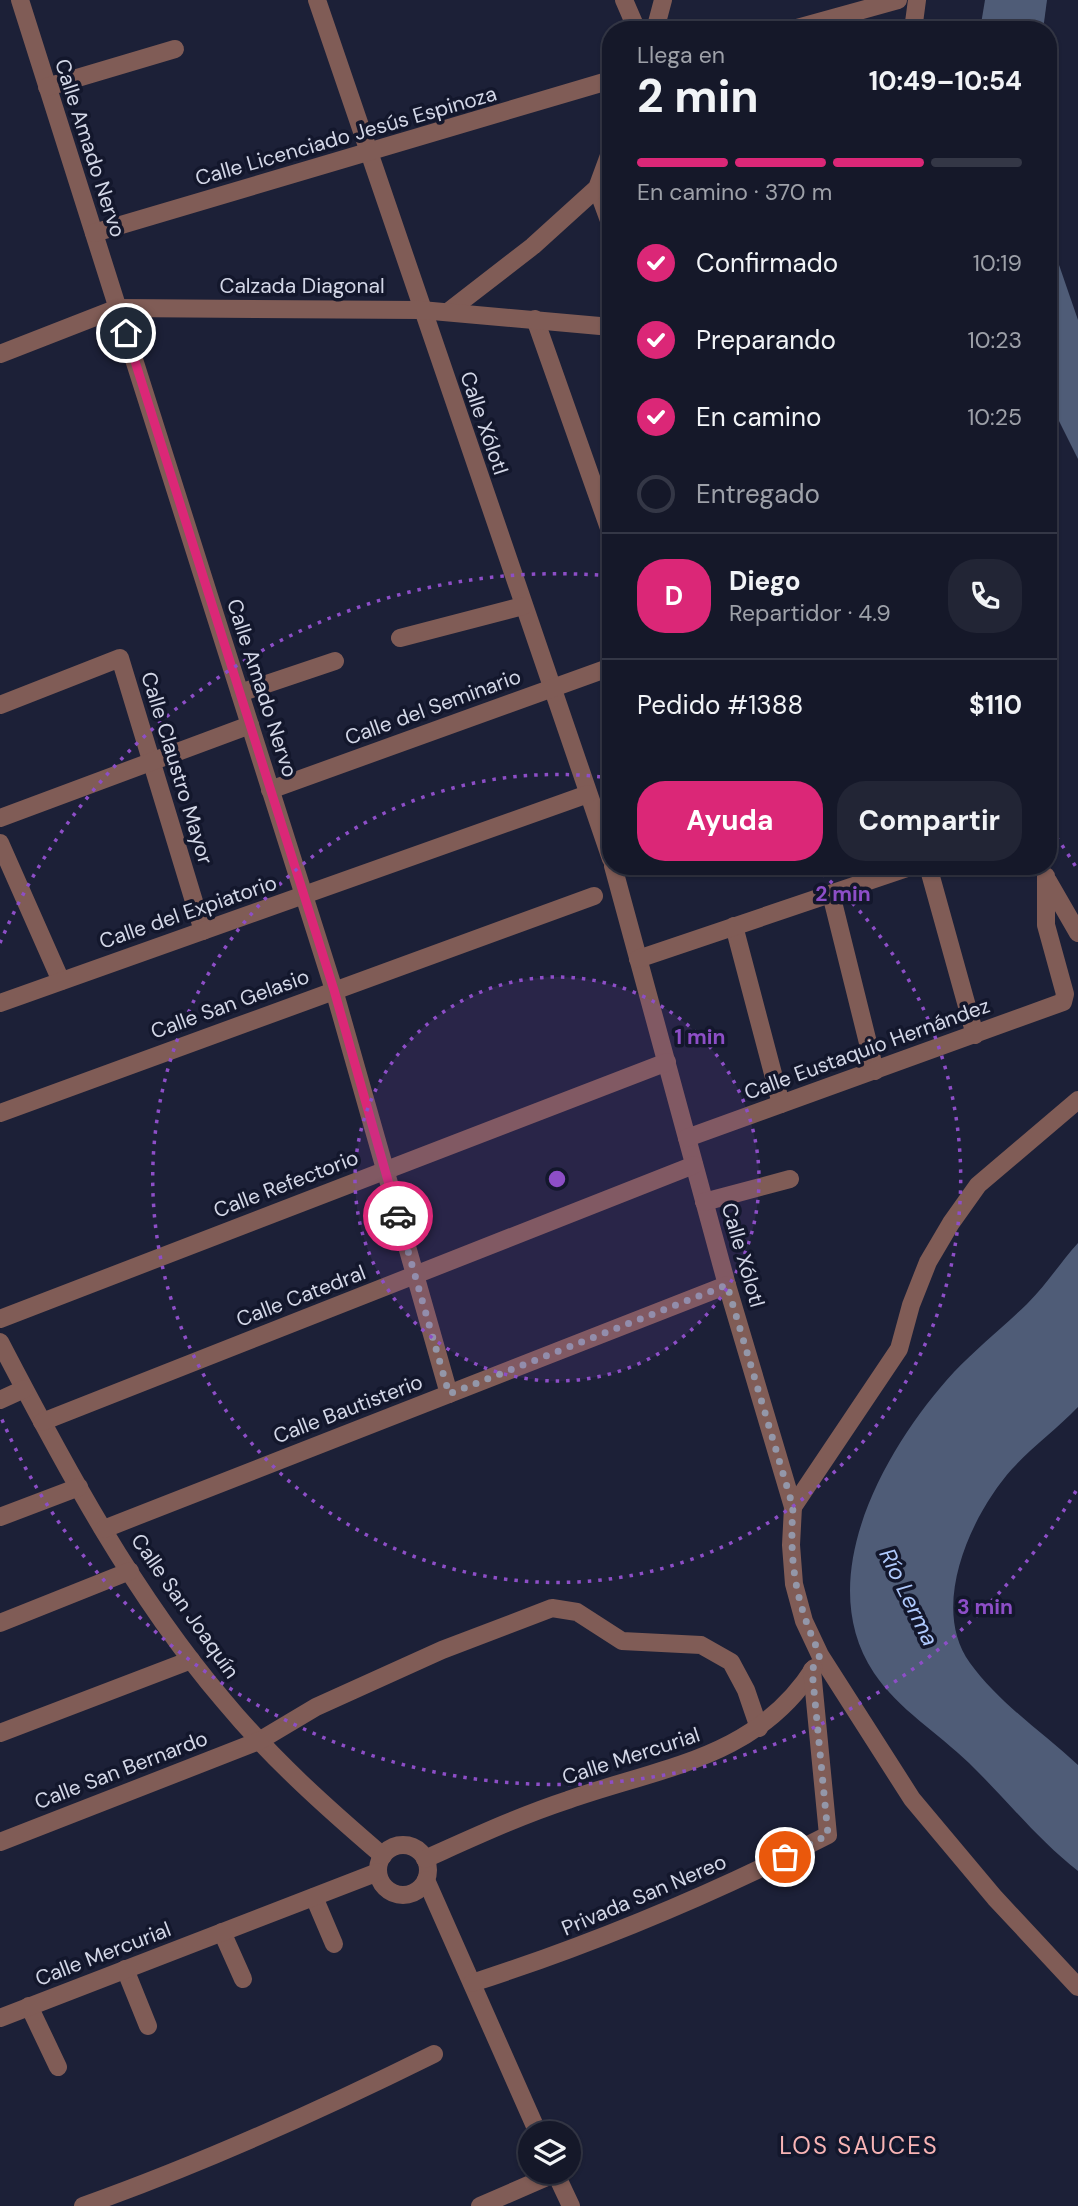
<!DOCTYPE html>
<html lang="es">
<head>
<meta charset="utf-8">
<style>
  body { margin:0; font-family:"DM Sans",sans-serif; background:#222535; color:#f1f3f6; height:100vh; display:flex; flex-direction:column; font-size:26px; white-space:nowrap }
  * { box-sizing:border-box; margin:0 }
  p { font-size:23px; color:#9da0a8 }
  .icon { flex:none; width:38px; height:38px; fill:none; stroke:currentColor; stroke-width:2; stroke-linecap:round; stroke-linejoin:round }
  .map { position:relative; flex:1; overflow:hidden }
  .drawer { position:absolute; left:602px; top:21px; width:455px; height:854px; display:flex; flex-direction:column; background:#151829; border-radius:28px; box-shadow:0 2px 5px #0004,0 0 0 2px #343746 }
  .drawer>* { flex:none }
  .controls { position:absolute; left:518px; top:2121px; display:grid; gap:14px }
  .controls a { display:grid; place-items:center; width:63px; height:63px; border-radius:50%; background:#151829; box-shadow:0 2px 5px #0004,0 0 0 2px #343746; font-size:35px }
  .pin { position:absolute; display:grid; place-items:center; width:60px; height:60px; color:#fff; margin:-30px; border:4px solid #fff; border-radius:50%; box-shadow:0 2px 7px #0007 }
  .courier { position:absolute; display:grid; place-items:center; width:70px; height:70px; margin:-35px; border:5px solid #db2777; border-radius:50%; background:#fff; color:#222; box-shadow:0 2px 9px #0007 }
  .headline em { font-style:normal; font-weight:700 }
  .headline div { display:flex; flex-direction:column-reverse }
  .headline { display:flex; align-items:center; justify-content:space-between; height:119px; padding:0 35px }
  h1 { font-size:46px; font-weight:700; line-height:52px }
  .bar { display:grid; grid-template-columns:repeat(4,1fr); gap:10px 7px; align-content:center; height:84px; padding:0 35px }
  .bar i { height:9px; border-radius:5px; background:#343746 }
  .bar .active { background:#db2777 }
  .bar p { grid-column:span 4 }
  .line { display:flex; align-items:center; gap:18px; padding:0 35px; border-top:2px solid #343746 }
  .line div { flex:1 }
  .round { display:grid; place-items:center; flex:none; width:74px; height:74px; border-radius:28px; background:#222535 }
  ol { padding:0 35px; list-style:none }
  li { display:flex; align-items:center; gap:21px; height:77px }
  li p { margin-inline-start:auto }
  li .icon { padding:7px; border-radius:50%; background:#db2777; color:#fff; stroke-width:4 }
  li:last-child { color:#9da0a8 }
  li i { width:38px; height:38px; border:4px solid #343746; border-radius:50% }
  .primary-button { display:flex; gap:14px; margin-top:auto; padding:14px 35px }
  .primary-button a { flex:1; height:80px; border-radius:28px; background:#db2777; color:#fff; font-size:28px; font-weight:700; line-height:80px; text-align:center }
  .primary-button a+a { background:#222535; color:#f1f3f6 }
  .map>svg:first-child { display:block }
</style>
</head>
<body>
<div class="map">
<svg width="1078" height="2206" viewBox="0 0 1078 2206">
  <rect width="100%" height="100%" fill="#1c2037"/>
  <g fill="#4f5c77">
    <path d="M 985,0 L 1047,0 L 1043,30 L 980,30 Z"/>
    <path d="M 1048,233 L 1078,320 L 1078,459 L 1048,399 Z"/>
    <path d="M 1078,1243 L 1078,1407 C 1057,1429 1032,1447 1012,1469 C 971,1515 929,1607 970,1663 C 998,1702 1042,1732 1078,1765 L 1078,1871 C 1038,1840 1006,1799 969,1763 C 938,1733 898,1709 874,1673 C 810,1577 887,1445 954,1372 C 977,1348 1003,1327 1027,1304 C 1046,1285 1060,1263 1078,1243 Z"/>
  </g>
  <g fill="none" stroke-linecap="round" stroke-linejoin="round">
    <g stroke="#805c56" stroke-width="18">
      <path d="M 20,0 L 334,990 L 449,1394"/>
      <path d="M 317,0 L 611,859"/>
      <path d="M 624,0 L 637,30"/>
      <path d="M 655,30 L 663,0"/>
      <path d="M 790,30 L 898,0"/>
      <path d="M 913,30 L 917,0"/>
      <path d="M 47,87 L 175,49"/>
      <path d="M 597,188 L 611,226"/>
      <path d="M 94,233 L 611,80"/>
      <path d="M 449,311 L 533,246 L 597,188 L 611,150"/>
      <path d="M 535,319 L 611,534"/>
      <path d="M 0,354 L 118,308 L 421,310 L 611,327"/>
      <path d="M 400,638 L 523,606"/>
      <path d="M 240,693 L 335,661"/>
      <path d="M 0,705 L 120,658 L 203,931"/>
      <path d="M 270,790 L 611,667"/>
      <path d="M 0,818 L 250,725"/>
      <path d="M 0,843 L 61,981"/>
      <path d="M 613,866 L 727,1285 L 793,1507 L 791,1545 L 794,1584 L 804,1621 L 820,1655 L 912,1799 L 995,1898 L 1078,1987"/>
      <path d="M 928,866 L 975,1035"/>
      <path d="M 1048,881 L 1078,933"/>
      <path d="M 831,894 L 875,1071"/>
      <path d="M 734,926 L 781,1104"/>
      <path d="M 638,959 L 913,866"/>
      <path d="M 0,1003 L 588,794"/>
      <path d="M 0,1113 L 594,896"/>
      <path d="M 687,1138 L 1063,1002 L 1065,994 L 1046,925 L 1046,876"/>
      <path d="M 704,1202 L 790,1179"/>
      <path d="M 0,1319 L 667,1062"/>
      <path d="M 0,1342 C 65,1467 133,1594 224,1701 C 272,1759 327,1808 383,1856"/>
      <path d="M 0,1400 L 24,1389"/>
      <path d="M 42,1422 L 694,1165"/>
      <path d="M 793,1507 L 899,1349 L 911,1305 L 928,1262 L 951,1223 L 978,1185 L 1078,1100"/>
      <path d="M 0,1517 L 79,1487"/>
      <path d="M 104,1529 L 727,1285"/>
      <path d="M 0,1623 L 130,1571"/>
      <path d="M 0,1733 L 191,1660"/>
      <path d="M 0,1842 L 259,1741 L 316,1707 L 442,1650 L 552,1608 L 577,1612 L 622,1641 L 701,1645 L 731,1662 L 746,1690 L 759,1728"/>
      <circle cx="403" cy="1870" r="25"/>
      <path d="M 425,1859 C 472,1838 519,1816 568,1800 C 661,1767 756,1759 814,1668"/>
      <path d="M 426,1880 L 538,2133"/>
      <path d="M 314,1897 L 334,1944"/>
      <path d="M 222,1932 L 243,1979"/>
      <path d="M 125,1969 L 148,2026"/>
      <path d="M 472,1983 C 596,1943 713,1894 828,1835 L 812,1670"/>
      <path d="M 29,2006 L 58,2067"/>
      <path d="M 0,2018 L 378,1872"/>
      <path d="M 555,2172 L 571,2206"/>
      <path d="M 83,2206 C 204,2163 319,2111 434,2054"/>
      <path d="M 480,2206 L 556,2173"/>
    </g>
  </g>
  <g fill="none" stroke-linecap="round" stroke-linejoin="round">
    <path stroke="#9397a9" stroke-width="7" stroke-dasharray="0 12.6" d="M 398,1216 L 449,1394 L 727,1285 L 793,1507 C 789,1565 796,1603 820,1655 L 812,1670 L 828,1835 L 785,1857"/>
    <path stroke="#db2777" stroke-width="9" d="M 126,333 L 334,990 L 398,1216"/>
  </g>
  <circle cx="557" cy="1179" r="202" fill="#8d4ec7" fill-opacity=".12"/>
  <g fill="none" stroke="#8d4ec7" stroke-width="3.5" stroke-dasharray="3.5 7">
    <circle cx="557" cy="1179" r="202"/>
    <path d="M814 867A404 404 0 1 1 610 778"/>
    <path d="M1076 1491A605 605 0 0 1 0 1415M0 943A605 605 0 0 1 610 576M1050 828A605 605 0 0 1 1076 867"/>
  </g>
  <g text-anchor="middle" stroke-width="7" stroke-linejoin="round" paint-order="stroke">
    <g font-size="21" fill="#d3d7e7" stroke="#13172c">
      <text transform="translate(346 136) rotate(-16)" y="7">Calle Licenciado Jesús Espinoza</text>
      <text transform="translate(90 148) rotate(72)" y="7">Calle Amado Nervo</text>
      <text x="302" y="293">Calzada Diagonal</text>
      <text transform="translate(484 423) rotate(71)" y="7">Calle Xólotl</text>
      <text transform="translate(262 688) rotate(72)" y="7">Calle Amado Nervo</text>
      <text transform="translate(433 707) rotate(-20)" y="7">Calle del Seminario</text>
      <text transform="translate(177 768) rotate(73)" y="7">Calle Claustro Mayor</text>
      <text transform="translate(188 912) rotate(-19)" y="7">Calle del Expiatorio</text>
      <text transform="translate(230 1004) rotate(-20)" y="7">Calle San Gelasio</text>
      <text transform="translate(867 1049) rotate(-20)" y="7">Calle Eustaquio Hernández</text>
      <text transform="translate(286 1184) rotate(-21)" y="7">Calle Refectorio</text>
      <text transform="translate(743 1255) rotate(74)" y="7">Calle Xólotl</text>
      <text transform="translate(301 1296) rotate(-21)" y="7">Calle Catedral</text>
      <text transform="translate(348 1409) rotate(-21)" y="7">Calle Bautisterio</text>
      <text transform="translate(185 1606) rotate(55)" y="7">Calle San Joaquín</text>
      <text transform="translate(631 1756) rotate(-18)" y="7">Calle Mercurial</text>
      <text transform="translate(121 1770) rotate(-21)" y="7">Calle San Bernardo</text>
      <text transform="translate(644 1895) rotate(-23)" y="7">Privada San Nereo</text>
      <text transform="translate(103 1954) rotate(-21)" y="7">Calle Mercurial</text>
    </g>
    <g font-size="23" font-style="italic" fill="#b0cafd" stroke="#13172c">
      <text transform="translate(909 1597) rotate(64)" y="8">Río Lerma</text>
    </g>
    <g font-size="24" letter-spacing="2" fill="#f8b4b5" stroke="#13172c">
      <text x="859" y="2154">LOS SAUCES</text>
    </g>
  </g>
  <circle cx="557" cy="1179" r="10" fill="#8d4ec7" stroke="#13172c" stroke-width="3.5"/>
  <g font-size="21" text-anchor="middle" font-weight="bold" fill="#8d4ec7" stroke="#13172c" stroke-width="7" stroke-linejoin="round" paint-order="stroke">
    <text x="843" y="901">2 min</text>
    <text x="700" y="1044">1 min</text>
    <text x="985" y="1614">3 min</text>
  </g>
</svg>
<div class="controls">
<a><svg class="icon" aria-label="layers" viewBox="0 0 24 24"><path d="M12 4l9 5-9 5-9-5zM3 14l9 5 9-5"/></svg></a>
</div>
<div class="pin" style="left:785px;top:1857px;background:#ea580c"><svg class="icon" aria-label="bag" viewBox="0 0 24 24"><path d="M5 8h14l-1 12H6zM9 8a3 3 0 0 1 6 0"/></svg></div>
<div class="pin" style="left:126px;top:333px;background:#1f2937"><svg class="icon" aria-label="home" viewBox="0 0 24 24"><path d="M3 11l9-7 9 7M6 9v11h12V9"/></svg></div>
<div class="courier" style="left:398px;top:1216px"><svg class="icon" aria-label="car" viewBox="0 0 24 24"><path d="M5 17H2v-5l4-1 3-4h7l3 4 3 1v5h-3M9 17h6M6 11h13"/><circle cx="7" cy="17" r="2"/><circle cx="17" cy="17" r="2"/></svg></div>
<section class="drawer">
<div class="headline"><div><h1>2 min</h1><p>Llega en</p></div><em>10:49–10:54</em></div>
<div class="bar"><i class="active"></i><i class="active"></i><i class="active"></i><i></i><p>En camino · 370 m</p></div>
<ol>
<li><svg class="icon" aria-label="check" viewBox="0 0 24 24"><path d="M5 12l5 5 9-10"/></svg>Confirmado<p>10:19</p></li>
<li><svg class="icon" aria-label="check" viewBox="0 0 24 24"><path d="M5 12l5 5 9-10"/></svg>Preparando<p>10:23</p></li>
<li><svg class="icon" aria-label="check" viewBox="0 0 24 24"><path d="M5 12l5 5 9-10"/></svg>En camino<p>10:25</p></li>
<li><i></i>Entregado</li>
</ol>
<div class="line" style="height:126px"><b class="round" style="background:#db2777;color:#fff">D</b><div><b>Diego</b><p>Repartidor · 4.9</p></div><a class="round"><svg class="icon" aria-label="phone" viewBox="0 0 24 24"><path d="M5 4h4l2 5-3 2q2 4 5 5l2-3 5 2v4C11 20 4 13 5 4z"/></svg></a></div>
<div class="line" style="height:91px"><div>Pedido #1388</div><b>$110</b></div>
<div class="primary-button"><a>Ayuda</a><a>Compartir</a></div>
</section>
</div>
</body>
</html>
